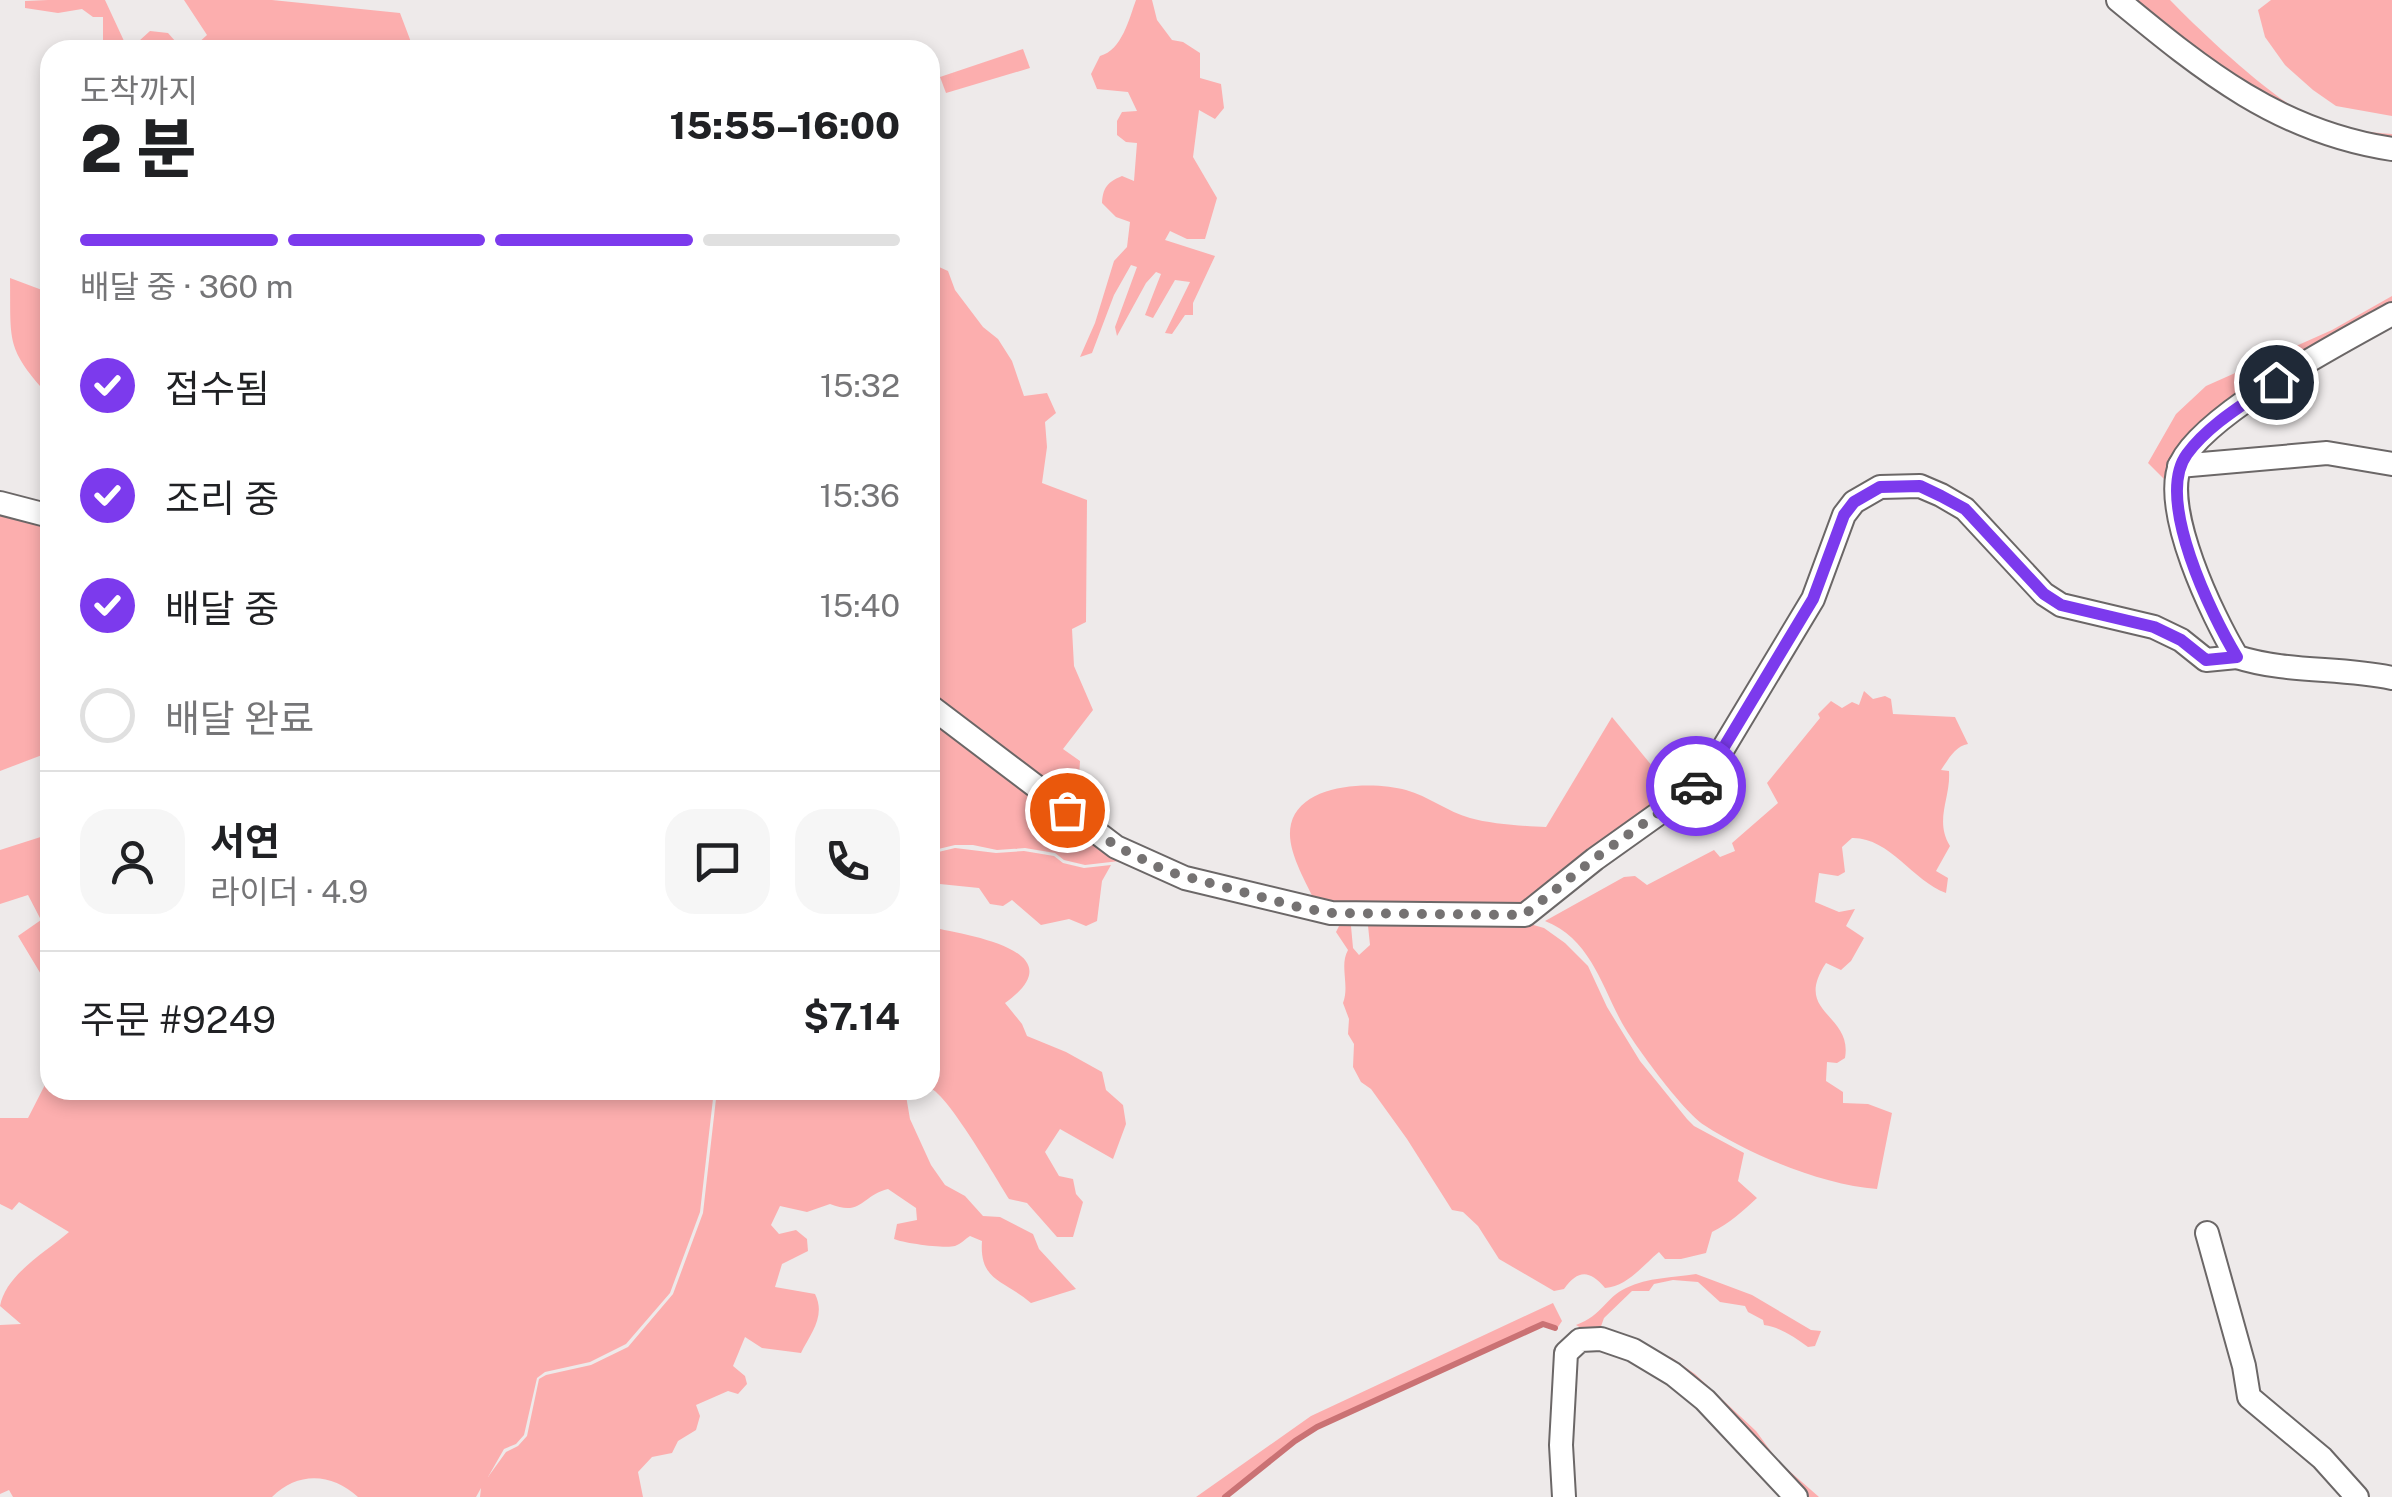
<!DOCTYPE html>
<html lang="ko">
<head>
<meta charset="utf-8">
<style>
  body { margin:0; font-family:"Public Sans","Noto Sans KR",sans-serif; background:#f6f6f6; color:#202124; height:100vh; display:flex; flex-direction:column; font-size:38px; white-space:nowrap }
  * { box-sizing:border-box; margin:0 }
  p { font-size:32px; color:#757577 }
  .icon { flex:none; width:55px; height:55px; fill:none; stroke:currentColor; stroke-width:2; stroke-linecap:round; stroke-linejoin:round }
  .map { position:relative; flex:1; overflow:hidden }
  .panel { position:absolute; left:40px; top:40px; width:900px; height:1060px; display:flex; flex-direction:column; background:#fff; border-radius:30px; box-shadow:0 5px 15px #0003 }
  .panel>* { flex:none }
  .pin { position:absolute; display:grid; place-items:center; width:85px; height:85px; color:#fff; margin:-42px; border:5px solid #fff; border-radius:50%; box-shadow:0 2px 10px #0007 }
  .courier { position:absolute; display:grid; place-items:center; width:100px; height:100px; margin:-50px; border:8px solid #7c3aed; border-radius:50%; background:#fff; color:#222; box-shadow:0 2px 12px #0007 }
  .summary em { font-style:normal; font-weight:800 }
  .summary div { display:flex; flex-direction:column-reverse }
  .summary { display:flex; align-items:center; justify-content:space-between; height:170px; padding:0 40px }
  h1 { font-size:65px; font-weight:800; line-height:75px }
  .bar { display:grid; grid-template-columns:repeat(4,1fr); gap:15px 10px; align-content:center; height:120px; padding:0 40px }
  .bar i { height:12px; border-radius:8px; background:#e0e0e0 }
  .bar .current { background:#7c3aed }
  .bar p { grid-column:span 4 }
  .line { display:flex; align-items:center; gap:25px; padding:0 40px; border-top:2px solid #e0e0e0 }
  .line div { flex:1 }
  .round { display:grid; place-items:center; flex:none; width:105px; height:105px; border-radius:30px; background:#f6f6f6 }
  ol { padding:0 40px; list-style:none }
  li { display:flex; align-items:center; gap:30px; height:110px }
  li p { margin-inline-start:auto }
  li .icon { padding:10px; border-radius:50%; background:#7c3aed; color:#fff; stroke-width:4 }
  li:last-child { color:#757577 }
  li i { width:55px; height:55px; border:5px solid #e0e0e0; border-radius:50% }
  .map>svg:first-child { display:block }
</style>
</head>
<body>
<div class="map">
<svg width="2392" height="1497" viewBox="0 0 2392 1497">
  <rect width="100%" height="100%" fill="#eeeaea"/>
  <g fill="#fcaeae">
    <path d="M 48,0 L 105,0 L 124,41 L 139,41 L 150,31 L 168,33 L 183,50 L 66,50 L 66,43 L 103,45 L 103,17 L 93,17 L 82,9 L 58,13 L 25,8 L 25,1 Z"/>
    <path d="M 184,0 L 272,0 L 400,13 L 414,50 L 196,50 L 196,45 L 207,35 Z"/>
    <path d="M 1136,0 L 1152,0 L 1157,20 L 1172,40 L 1183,42 L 1200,53 L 1200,78 L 1221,84 L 1224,108 L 1215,119 L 1199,110 L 1193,157 L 1217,198 L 1205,239 L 1187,239 L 1170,231 L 1165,240 L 1215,256 L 1193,303 L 1193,315 L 1185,315 L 1172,334 L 1165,333 L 1190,282 L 1175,280 L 1153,318 L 1145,315 L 1161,274 L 1156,272 L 1146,283 L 1117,336 L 1115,327 L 1137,267 L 1131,265 L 1114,295 L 1092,353 L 1080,357 L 1095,323 L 1114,261 L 1127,247 L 1130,222 L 1116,217 L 1102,203 C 1103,188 1107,182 1122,176 L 1134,181 L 1137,143 L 1126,142 L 1117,135 L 1117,121 L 1122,112 L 1137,111 L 1128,92 L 1097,89 L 1091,74 L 1100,56 C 1122,50 1129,19 1136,0 Z"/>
    <path d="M 2125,0 L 2170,0 C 2201,32 2276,103 2315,119 C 2340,129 2366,132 2392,134 L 2392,144 L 2265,103 Z"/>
    <path d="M 2271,0 L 2392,0 L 2392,116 L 2336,106 L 2313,90 L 2285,65 L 2265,37 L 2258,10 Z"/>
    <path d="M 1023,49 L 1030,68 L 946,93 L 940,77 Z"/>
    <path d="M 930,263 L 948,271 L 955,290 L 983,327 L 998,339 L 1012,361 L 1024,396 L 1047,393 L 1056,413 L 1045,422 L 1047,447 L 1042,483 L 1087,500 L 1086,622 L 1072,629 L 1074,666 L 1093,710 L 1063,749 L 1080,761 L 1077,809 L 930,698 Z"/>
    <path d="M 10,278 L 50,293 L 50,397 C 5,348 11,342 10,278 Z"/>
    <path d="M 2392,296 L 2392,307 L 2286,366 L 2169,484 L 2148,463 L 2176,414 L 2206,386 L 2332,330 Z"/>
    <path d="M 0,510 L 50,523 L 50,752 L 0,771 Z"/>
    <path d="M 1864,691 L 1873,699 L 1885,696 L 1891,699 L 1893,714 L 1955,717 L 1968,744 C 1955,746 1948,760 1941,770 L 1949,771 C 1951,798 1934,820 1950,846 L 1936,871 L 1948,878 L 1946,893 C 1913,881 1889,837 1852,838 L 1842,847 L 1845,872 L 1838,876 L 1819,873 L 1815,902 L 1839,912 L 1855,909 L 1846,926 L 1864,938 L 1851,961 L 1841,970 L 1826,963 C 1792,1014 1853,1013 1845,1058 L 1837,1063 L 1827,1062 L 1826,1081 L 1843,1092 L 1843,1103 L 1868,1104 L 1892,1113 L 1877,1189 C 1823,1185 1750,1155 1704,1125 C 1683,1111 1635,1046 1622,1023 C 1601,984 1590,939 1545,921 L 1624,877 L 1635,876 L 1647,885 L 1714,850 L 1720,857 L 1735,851 L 1732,843 L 1778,803 L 1767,783 L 1820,718 L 1818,714 L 1831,701 L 1842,708 L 1852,702 L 1859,705 Z"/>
    <path d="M 930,716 L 1128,860 L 1085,865 L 1064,860 L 1055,853 L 1025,848 L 997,850 L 973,845 L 955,845 L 930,851 Z"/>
    <path d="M 1612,717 L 1675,794 L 1523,909 L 1316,904 C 1306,881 1285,849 1291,824 C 1301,782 1374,781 1406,790 C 1428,796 1448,812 1470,818 C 1491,824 1523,826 1546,827 Z"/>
    <path d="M 50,834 L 50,977 L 42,976 L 18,936 L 41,920 L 28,895 L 0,904 L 0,850 Z"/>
    <path d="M 955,848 L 996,853 L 1024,851 L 1054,856 L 1063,863 L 1084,868 L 1111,865 L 1102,881 L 1097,921 L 1086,926 L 1069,919 L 1041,925 L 1012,900 L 1003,906 L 990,904 L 979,888 L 930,883 L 930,854 Z"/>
    <path d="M 1367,916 L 1523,922 L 1544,928 L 1565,943 L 1588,966 L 1607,1007 L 1640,1061 L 1687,1119 L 1694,1126 L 1744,1153 L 1738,1181 L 1757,1198 C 1743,1211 1730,1223 1712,1232 L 1706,1253 L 1681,1259 L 1665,1259 L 1659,1252 C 1642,1266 1628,1286 1605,1288 C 1590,1270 1578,1269 1564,1289 L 1554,1291 L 1499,1259 L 1478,1226 L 1463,1212 L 1452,1210 L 1407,1139 L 1371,1089 L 1361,1082 L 1353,1067 L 1354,1044 L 1348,1034 L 1349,1019 L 1343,1003 C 1350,985 1339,966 1348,950 L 1336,932 L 1339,926 L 1351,926 L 1353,948 L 1359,955 L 1370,945 Z"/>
    <path d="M 930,927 C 968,935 1078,951 1005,1003 L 1022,1024 L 1027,1036 L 1066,1052 L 1102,1072 L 1106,1090 L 1123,1105 L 1126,1124 L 1113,1159 L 1060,1129 L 1045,1152 L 1059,1176 L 1073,1179 L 1076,1194 L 1083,1202 L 1073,1237 L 1057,1237 L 1027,1203 L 1009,1199 C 996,1178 948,1095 930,1088 Z"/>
    <path d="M 50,1075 L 50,1090 L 714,1090 L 700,1212 L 670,1293 L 626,1344 L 590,1362 L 545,1372 L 537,1378 L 524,1435 L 516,1444 L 504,1449 L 488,1477 L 506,1452 L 518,1446 L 527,1436 L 539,1379 L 546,1375 L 591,1365 L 628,1347 L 673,1294 L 703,1213 L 717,1090 L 905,1090 L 910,1119 L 931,1165 L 945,1185 L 965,1196 L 983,1216 L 1000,1217 L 1033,1234 L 1039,1249 L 1076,1289 L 1031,1303 C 1005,1280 979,1282 982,1241 L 970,1236 C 965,1239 961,1244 955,1246 C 945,1249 903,1243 894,1239 L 897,1224 L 917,1220 L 916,1208 L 888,1189 C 862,1195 862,1217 830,1204 L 807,1212 L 780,1206 L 771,1225 L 779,1234 L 796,1230 L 807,1239 L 808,1251 L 782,1264 L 775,1287 L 815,1294 C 826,1316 811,1333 801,1353 L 762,1348 L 745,1337 L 733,1366 L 745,1376 L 747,1384 L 738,1394 L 728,1391 L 696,1405 L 700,1416 L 696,1430 L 678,1441 L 672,1453 L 652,1457 L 638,1472 L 643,1497 L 480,1497 L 481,1488 L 476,1497 L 358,1497 C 332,1473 298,1471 272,1497 L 13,1497 L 9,1490 L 0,1494 L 0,1325 L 21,1324 L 0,1306 C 6,1274 46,1252 69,1232 L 19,1202 L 12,1210 L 0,1204 L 0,1118 L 28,1118 Z"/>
    <path d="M 1696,1274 L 1752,1295 L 1811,1330 L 1821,1331 L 1815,1346 L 1808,1347 C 1794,1337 1780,1327 1764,1325 L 1763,1320 L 1748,1312 L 1745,1306 L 1720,1302 L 1698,1282 L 1673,1280 L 1654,1284 L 1649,1291 L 1632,1291 L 1604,1318 L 1600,1329 L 1672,1358 L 1695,1374 L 1756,1431 L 1778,1461 L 1819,1497 L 1802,1497 L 1719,1407 L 1576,1325 C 1603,1315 1605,1298 1626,1288 C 1648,1277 1673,1278 1696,1274 Z"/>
    <path d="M 1553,1303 L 1562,1321 L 1558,1327 L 1542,1322 L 1316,1426 L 1294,1439 L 1222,1497 L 1196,1497 L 1311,1416 Z"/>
  </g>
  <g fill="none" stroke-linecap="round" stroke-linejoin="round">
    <path stroke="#ca7274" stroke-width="6" d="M 1225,1497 L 1295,1441 L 1317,1427 L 1543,1324 L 1555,1328"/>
    <defs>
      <g id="street">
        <path d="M 2118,0 C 2204,71 2279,132 2392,149"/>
        <path d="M 2392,314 C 2342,342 2205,413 2181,463 C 2160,508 2213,617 2237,657 C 2287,673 2341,667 2392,678"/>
        <path d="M 2179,466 L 2327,453 L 2392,464"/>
        <path d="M 0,503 L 50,516"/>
        <path d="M 930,706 L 1116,847 L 1185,878 L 1331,913 L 1525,915 L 1595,859 L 1696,787 L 1724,747 L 1813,599 L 1844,515 L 1854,502 L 1880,487 L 1920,486 L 1941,495 L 1965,509 L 2044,594 L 2061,605 L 2154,627 L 2181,640 L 2206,660 L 2237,657"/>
        <path d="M 2207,1233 L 2244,1366 L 2249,1397 L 2322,1458 L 2357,1497"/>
        <path d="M 1564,1497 L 1561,1445 L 1566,1353 L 1580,1340 L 1601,1339 L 1633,1350 L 1673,1374 L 1705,1400 L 1796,1497"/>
      </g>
    </defs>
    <use href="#street" stroke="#6b6767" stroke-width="26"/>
    <use href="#street" stroke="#fff" stroke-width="22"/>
  </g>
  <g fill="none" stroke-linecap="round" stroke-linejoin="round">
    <path stroke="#757272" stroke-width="10" stroke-dasharray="0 18" d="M 1067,810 L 1116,846 L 1166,871 L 1298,907 L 1331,913 L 1524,915 L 1594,859 L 1696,786"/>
    <path stroke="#7c3aed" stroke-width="12" d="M 1696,786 L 1724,747 L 1813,599 L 1844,515 L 1854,502 L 1880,487 L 1920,486 L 1941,496 L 1965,509 L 2044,594 L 2061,605 L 2154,627 L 2181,640 L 2206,660 L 2237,657 C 2212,616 2154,499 2187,454 C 2209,424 2246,403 2276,382"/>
  </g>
</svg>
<div class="pin" style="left:1067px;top:810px;background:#ea580c"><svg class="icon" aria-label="bag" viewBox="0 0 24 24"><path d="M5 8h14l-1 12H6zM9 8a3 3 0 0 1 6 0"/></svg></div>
<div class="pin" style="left:2276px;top:382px;background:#1f2937"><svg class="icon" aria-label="home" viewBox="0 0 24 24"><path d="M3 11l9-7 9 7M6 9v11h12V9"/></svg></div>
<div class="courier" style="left:1696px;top:786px"><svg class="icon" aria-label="car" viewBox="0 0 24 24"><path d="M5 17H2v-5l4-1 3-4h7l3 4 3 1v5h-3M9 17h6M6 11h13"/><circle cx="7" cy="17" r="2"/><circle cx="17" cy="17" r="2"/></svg></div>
<section class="panel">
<div class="summary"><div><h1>2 분</h1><p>도착까지</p></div><em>15:55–16:00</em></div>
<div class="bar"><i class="current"></i><i class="current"></i><i class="current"></i><i></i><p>배달 중 · 360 m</p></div>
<ol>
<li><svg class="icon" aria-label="check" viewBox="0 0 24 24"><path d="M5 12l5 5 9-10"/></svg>접수됨<p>15:32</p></li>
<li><svg class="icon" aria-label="check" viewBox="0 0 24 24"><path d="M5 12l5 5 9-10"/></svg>조리 중<p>15:36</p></li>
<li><svg class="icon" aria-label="check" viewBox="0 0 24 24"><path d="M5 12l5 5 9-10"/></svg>배달 중<p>15:40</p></li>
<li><i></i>배달 완료</li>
</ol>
<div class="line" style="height:180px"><a class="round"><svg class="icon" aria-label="person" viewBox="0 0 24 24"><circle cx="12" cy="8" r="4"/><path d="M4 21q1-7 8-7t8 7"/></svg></a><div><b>서연</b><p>라이더 · 4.9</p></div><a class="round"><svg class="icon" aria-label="chat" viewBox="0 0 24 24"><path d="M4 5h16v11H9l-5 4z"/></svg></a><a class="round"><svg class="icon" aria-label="phone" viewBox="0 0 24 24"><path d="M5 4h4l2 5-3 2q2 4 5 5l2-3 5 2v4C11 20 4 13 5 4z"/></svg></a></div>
<div class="line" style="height:130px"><div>주문 #9249</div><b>$7.14</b></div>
</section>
</div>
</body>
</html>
